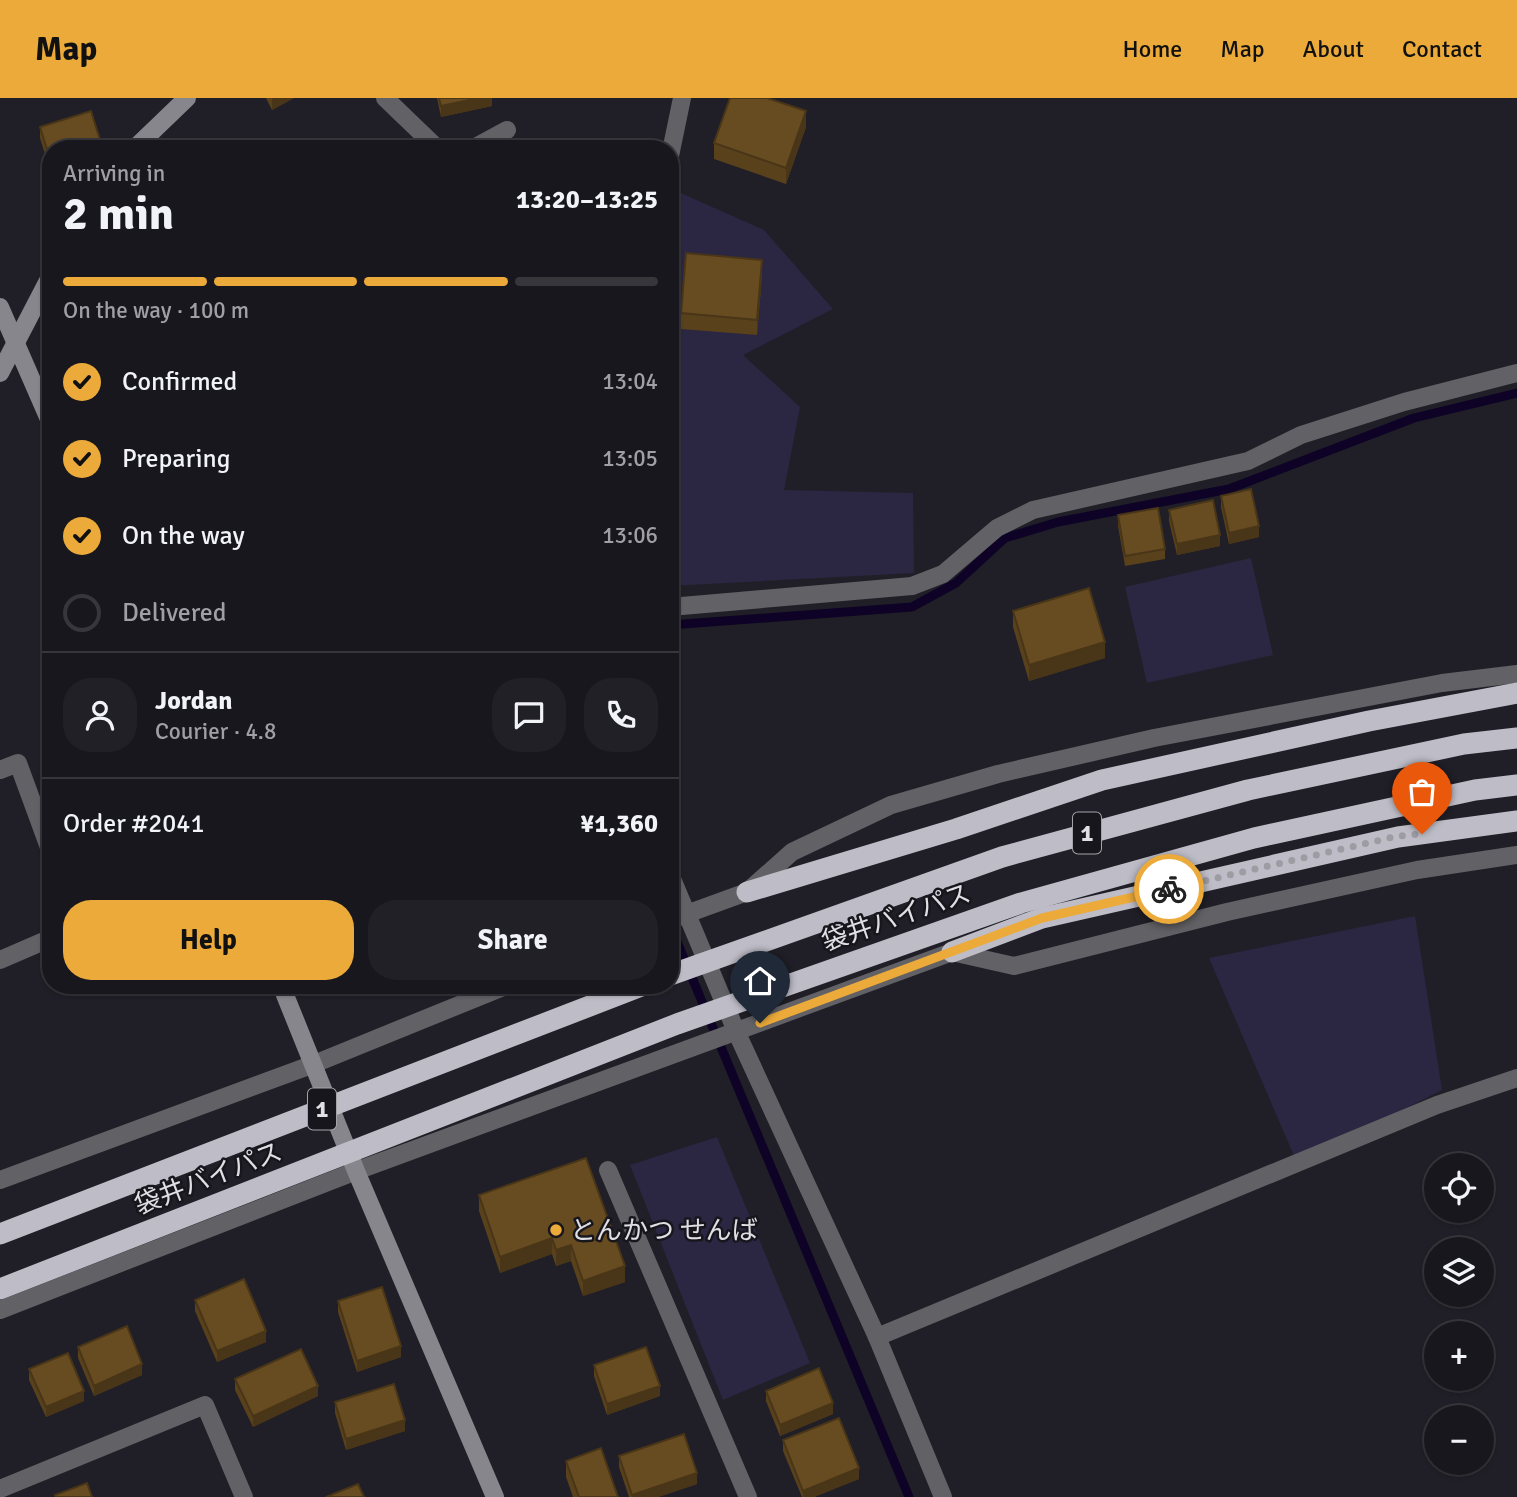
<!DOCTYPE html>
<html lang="en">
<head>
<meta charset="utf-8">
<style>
  body { margin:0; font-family:Signika,"Noto Sans JP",sans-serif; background:#212026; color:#f1f3f6; height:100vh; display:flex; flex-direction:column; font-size:26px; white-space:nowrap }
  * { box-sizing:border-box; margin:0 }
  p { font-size:23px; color:#9f9fa4 }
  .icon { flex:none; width:38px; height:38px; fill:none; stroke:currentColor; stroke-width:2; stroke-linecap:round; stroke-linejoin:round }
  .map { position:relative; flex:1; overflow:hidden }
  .sheet { position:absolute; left:42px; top:42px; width:637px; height:854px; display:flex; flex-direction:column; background:#18171d; border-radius:28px; box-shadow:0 2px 5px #0004,0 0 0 2px #36363b }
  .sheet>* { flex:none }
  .fabs { position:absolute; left:1424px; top:1055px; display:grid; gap:14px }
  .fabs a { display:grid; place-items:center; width:70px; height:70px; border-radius:50%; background:#18171d; box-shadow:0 2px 5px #0004,0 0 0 2px #36363b; font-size:35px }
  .pin { position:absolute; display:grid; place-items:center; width:60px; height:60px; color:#fff; margin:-72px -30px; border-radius:50% 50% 50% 0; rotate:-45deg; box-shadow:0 0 7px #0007 }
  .pin .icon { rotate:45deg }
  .courier { position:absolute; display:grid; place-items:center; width:70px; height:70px; margin:-35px; border:5px solid #ebaa39; border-radius:50%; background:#fff; color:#222; box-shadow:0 2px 9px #0007 }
  .overview em { font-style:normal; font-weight:700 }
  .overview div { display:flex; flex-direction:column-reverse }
  .overview { display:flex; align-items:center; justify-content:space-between; height:119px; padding:0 21px }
  h1 { font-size:46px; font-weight:700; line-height:52px }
  .bar { display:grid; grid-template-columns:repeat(4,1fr); gap:10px 7px; align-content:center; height:84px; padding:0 21px }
  .bar i { height:9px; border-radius:5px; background:#36363b }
  .bar .on { background:#ebaa39 }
  .bar p { grid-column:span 4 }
  .line { display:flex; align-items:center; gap:18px; padding:0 21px; border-top:2px solid #36363b }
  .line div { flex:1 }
  .round { display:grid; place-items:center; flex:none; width:74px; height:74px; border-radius:28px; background:#212026 }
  ol { padding:0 21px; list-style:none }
  li { display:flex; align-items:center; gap:21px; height:77px }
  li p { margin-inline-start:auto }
  li .icon { padding:7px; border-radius:50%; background:#ebaa39; color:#111; stroke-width:4 }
  li:last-child { color:#9f9fa4 }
  li i { width:38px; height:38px; border:4px solid #36363b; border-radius:50% }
  .cta { display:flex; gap:14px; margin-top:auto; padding:14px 21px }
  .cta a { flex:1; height:80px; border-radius:28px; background:#ebaa39; color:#111; font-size:28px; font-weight:700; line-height:80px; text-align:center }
  .cta a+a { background:#212026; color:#f1f3f6 }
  header { display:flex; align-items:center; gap:42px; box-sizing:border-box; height:98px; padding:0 35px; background:#ebaa39; color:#111 }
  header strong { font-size:33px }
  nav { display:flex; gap:38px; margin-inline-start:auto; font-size:24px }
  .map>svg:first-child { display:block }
</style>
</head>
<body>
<header>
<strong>Map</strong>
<nav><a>Home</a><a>Map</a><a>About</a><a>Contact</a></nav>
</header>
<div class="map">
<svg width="1517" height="1399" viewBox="0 0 1517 1399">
  <rect width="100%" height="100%" fill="#201f27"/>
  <g fill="#2b2642">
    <path d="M 674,92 L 764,132 L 833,211 L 743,257 L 800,309 L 784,392 L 913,395 L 914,475 L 670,488 L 670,112 Z"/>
    <path d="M 1251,460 L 1273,557 L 1147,585 L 1125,489 Z"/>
    <path d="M 1415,818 L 1442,992 L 1297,1065 L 1209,860 Z"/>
    <path d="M 717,1039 L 810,1265 L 723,1302 L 630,1067 Z"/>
  </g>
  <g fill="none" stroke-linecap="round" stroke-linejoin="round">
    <g stroke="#0e0326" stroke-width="9">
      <path d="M 670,527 L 912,509 L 956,485 L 1005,440 L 1058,424 L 1229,391 L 1414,320 L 1517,295"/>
      <path d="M 670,827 L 909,1399"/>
    </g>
    <g stroke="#626165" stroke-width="18">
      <path d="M 385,0 L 438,51"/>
      <path d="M 472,51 L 507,32"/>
      <path d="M 670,58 L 682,0"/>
      <path d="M 670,509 L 912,488 L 943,476 L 997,430 L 1033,412 L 1248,363 L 1301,337 L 1404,304 L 1517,275"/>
      <path d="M 0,672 L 18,665 L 51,755"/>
      <path d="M 670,776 L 736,933 L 877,1239 L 943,1399"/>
      <path d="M 670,822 L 747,794 L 792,754 L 891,707 L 998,676 L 1154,640 L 1442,585 L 1517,576"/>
      <path d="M 0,862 L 51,840"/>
      <path d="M 608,1072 L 748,1399"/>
      <path d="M 0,1082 L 314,966 L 508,887"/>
      <path d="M 0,1212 L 356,1073 L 952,854 L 1014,868 L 1227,814 L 1417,772 L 1517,757"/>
      <path d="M 877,1239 L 1437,1007 L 1517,980"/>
      <path d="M 0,1391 L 205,1307 L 244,1399"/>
    </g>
    <g stroke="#87868d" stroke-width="18">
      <path d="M 134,51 L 187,0"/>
      <path d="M 0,209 L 51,326"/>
      <path d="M 0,275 L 51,177"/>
      <path d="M 281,887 L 356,1073 L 495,1399"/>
    </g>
    <g stroke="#bebdc7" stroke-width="21">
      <path d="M 747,794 L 956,731 L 1102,682 L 1369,623 L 1517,595"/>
      <path d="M 952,854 L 1042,820 L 1398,739 L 1517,723"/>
    </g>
    <g stroke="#bebdc7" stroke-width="21">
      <path d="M 670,877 L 1002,759 L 1248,692 L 1464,646 L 1517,640"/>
      <path d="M 0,1136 L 644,887"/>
      <path d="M 0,1191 L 677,926 L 1021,805 L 1254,740 L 1475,692 L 1517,687"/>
    </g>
  </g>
  <g fill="#59411c">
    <path d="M 266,0 L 294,0 L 272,12 Z"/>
    <path d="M 437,0 L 492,0 L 492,8 L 441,19 Z"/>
    <path d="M 40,29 L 101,51 L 51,51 L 50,72 L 40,40 Z"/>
    <path d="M 806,29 L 786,86 L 714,61 L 714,45 Z"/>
    <path d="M 762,178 L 757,237 L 681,231 L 681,215 Z"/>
    <path d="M 1221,398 L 1259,439 L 1229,446 L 1221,409 Z"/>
    <path d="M 1169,412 L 1220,448 L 1177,457 L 1169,423 Z"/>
    <path d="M 1118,417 L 1165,451 L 1165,461 L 1125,468 L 1118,428 Z"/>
    <path d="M 1013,513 L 1105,560 L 1029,583 L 1013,529 Z"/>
    <path d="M 51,643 L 51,668 L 46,656 L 46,645 Z"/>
    <path d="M 586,1060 L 625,1184 L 583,1198 L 571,1163 L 556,1168 L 552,1156 L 500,1175 L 479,1113 L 479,1097 Z"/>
    <path d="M 195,1202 L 266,1244 L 217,1264 L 195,1213 Z"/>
    <path d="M 338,1203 L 401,1259 L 357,1274 L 338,1214 Z"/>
    <path d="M 78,1249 L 142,1277 L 94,1298 L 78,1260 Z"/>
    <path d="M 594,1267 L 660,1298 L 607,1317 L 594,1278 Z"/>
    <path d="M 29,1271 L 84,1303 L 46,1319 L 29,1282 Z"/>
    <path d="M 235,1281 L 318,1298 L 253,1329 L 235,1292 Z"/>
    <path d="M 766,1293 L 833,1316 L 780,1338 L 766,1303 Z"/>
    <path d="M 335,1304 L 405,1333 L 346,1352 L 335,1315 Z"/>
    <path d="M 783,1342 L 859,1381 L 814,1399 L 802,1399 L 783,1353 Z"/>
    <path d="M 619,1358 L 697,1386 L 658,1399 L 629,1399 L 619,1369 Z"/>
    <path d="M 566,1363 L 618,1399 L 573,1399 L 566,1379 Z"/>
  </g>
  <g fill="#493517">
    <path d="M 274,0 L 294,0 L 272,12 L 272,1 Z"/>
    <path d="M 479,0 L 492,0 L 492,8 L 441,19 L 441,8 Z"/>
    <path d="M 806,13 L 806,29 L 786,86 L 786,70 Z"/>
    <path d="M 101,45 L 101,51 L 82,51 Z"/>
    <path d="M 762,162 L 762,178 L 757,237 L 757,222 Z"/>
    <path d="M 1259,428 L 1259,439 L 1229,446 L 1229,435 Z"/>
    <path d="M 1220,437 L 1220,448 L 1177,457 L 1177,446 Z"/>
    <path d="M 1105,544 L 1105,560 L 1029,583 L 1029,567 Z"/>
    <path d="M 552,1140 L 552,1156 L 500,1175 L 500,1159 Z"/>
    <path d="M 571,1147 L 571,1163 L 556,1168 L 556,1152 Z"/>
    <path d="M 625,1168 L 625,1184 L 583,1198 L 583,1183 Z"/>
    <path d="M 266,1233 L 266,1244 L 217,1264 L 217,1253 Z"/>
    <path d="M 401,1248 L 401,1259 L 357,1274 L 357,1263 Z"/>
    <path d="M 142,1266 L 142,1277 L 94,1298 L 94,1288 Z"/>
    <path d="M 318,1288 L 318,1298 L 253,1329 L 253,1318 Z"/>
    <path d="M 660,1288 L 660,1298 L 607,1317 L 607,1306 Z"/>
    <path d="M 84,1293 L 84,1303 L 46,1319 L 46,1309 Z"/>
    <path d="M 833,1305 L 833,1316 L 780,1338 L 780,1327 Z"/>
    <path d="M 405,1322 L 405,1333 L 346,1352 L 346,1341 Z"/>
    <path d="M 859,1370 L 859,1381 L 814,1399 L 803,1399 L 803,1393 Z"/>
    <path d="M 697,1375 L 697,1386 L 658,1399 L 632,1399 L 632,1397 Z"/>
  </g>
  <g fill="#684c21" stroke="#493517" stroke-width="2">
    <path d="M 439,0 L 479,0 L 441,8 Z"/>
    <path d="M 730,0 L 767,0 L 806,13 L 786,70 L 714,45 Z"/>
    <path d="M 91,13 L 101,45 L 82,51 L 51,51 L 50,61 L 40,29 Z"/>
    <path d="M 686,155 L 762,162 L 757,222 L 681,215 Z"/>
    <path d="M 1251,391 L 1259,428 L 1229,435 L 1221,398 Z"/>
    <path d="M 1213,402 L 1220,437 L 1177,446 L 1169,412 Z"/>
    <path d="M 1158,410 L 1165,451 L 1125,458 L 1118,417 Z"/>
    <path d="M 1089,490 L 1105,544 L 1029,567 L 1013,513 Z"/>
    <path d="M 51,643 L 51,657 L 46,645 Z"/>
    <path d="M 586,1060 L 625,1168 L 583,1183 L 571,1147 L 556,1152 L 552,1140 L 500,1159 L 479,1097 Z"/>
    <path d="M 244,1181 L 266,1233 L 217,1253 L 195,1202 Z"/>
    <path d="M 382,1189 L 401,1248 L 357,1263 L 338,1203 Z"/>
    <path d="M 127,1228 L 142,1266 L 94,1288 L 78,1249 Z"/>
    <path d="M 646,1249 L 660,1288 L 607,1306 L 594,1267 Z"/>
    <path d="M 301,1251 L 318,1288 L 253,1318 L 235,1281 Z"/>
    <path d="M 68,1255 L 84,1293 L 46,1309 L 29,1271 Z"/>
    <path d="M 819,1270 L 833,1305 L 780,1327 L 766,1293 Z"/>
    <path d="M 394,1286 L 405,1322 L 346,1341 L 335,1304 Z"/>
    <path d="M 839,1320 L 859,1370 L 803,1393 L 783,1342 Z"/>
    <path d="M 684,1336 L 697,1375 L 632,1397 L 619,1358 Z"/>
    <path d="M 601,1350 L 618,1399 L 579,1399 L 566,1363 Z"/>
    <path d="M 87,1385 L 92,1399 L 56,1399 L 55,1397 Z"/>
    <path d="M 358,1386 L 364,1399 L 326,1399 Z"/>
  </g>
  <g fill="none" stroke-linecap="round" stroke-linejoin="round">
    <path stroke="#9d9ca2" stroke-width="7" stroke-dasharray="0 12.6" d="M 1169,791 L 1398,738 L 1422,736"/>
    <path stroke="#ebaa39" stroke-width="9" d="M 760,925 L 1042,820 L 1169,791"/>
  </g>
  <circle fill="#ebaa39" stroke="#17161d" stroke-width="2.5" cx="556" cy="1132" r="7"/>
  <g text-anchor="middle" stroke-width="5" stroke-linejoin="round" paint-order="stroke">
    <g fill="#17161d" stroke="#a4a3a8" stroke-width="2">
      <rect x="1073" y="714.5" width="28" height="41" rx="5"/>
      <rect x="308" y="990.5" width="28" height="41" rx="5"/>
    </g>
    <g font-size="24" font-weight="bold" fill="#e0dfe4">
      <text x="1087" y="743">1</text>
      <text x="322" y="1019">1</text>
    </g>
    <g font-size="26" fill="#e0dfe4" stroke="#17161d">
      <text transform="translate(896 819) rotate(-19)" y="9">袋井バイパス</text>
      <text transform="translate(208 1080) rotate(-21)" y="9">袋井バイパス</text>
    </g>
    <g font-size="26" fill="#e0dfe4" stroke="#17161d" text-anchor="start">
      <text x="570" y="1141">とんかつ せんば</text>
    </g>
  </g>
</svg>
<div class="fabs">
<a><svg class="icon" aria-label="locate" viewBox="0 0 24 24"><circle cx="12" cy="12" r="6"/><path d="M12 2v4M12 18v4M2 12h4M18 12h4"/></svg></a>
<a><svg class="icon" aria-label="layers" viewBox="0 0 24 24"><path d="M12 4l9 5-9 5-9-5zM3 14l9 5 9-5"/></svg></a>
<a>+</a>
<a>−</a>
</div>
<div class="pin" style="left:1422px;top:736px;background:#ea580c"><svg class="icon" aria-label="bag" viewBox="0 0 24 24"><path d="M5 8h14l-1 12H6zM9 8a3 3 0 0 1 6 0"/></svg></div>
<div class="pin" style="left:760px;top:925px;background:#1f2937"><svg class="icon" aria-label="home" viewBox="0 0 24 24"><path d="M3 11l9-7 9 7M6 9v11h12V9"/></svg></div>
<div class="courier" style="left:1169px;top:791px"><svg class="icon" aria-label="bike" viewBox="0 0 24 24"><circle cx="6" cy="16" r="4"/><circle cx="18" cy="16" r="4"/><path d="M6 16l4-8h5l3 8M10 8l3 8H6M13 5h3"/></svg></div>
<section class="sheet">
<div class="overview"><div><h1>2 min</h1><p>Arriving in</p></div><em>13:20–13:25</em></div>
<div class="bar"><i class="on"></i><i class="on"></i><i class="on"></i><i></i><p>On the way · 100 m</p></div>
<ol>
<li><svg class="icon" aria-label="check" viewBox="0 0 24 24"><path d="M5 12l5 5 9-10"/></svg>Confirmed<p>13:04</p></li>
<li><svg class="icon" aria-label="check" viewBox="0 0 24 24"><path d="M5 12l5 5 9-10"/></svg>Preparing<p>13:05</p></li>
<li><svg class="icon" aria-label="check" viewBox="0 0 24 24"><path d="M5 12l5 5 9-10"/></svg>On the way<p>13:06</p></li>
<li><i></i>Delivered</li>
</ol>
<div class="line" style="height:126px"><a class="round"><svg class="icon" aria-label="person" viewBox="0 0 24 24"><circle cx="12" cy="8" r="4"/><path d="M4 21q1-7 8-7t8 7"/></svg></a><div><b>Jordan</b><p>Courier · 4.8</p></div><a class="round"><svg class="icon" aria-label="chat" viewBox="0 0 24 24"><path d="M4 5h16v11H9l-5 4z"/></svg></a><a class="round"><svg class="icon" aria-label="phone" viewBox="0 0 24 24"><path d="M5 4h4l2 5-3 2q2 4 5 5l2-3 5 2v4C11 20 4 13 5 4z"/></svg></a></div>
<div class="line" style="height:91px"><div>Order #2041</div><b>¥1,360</b></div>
<div class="cta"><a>Help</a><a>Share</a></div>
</section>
</div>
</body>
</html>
